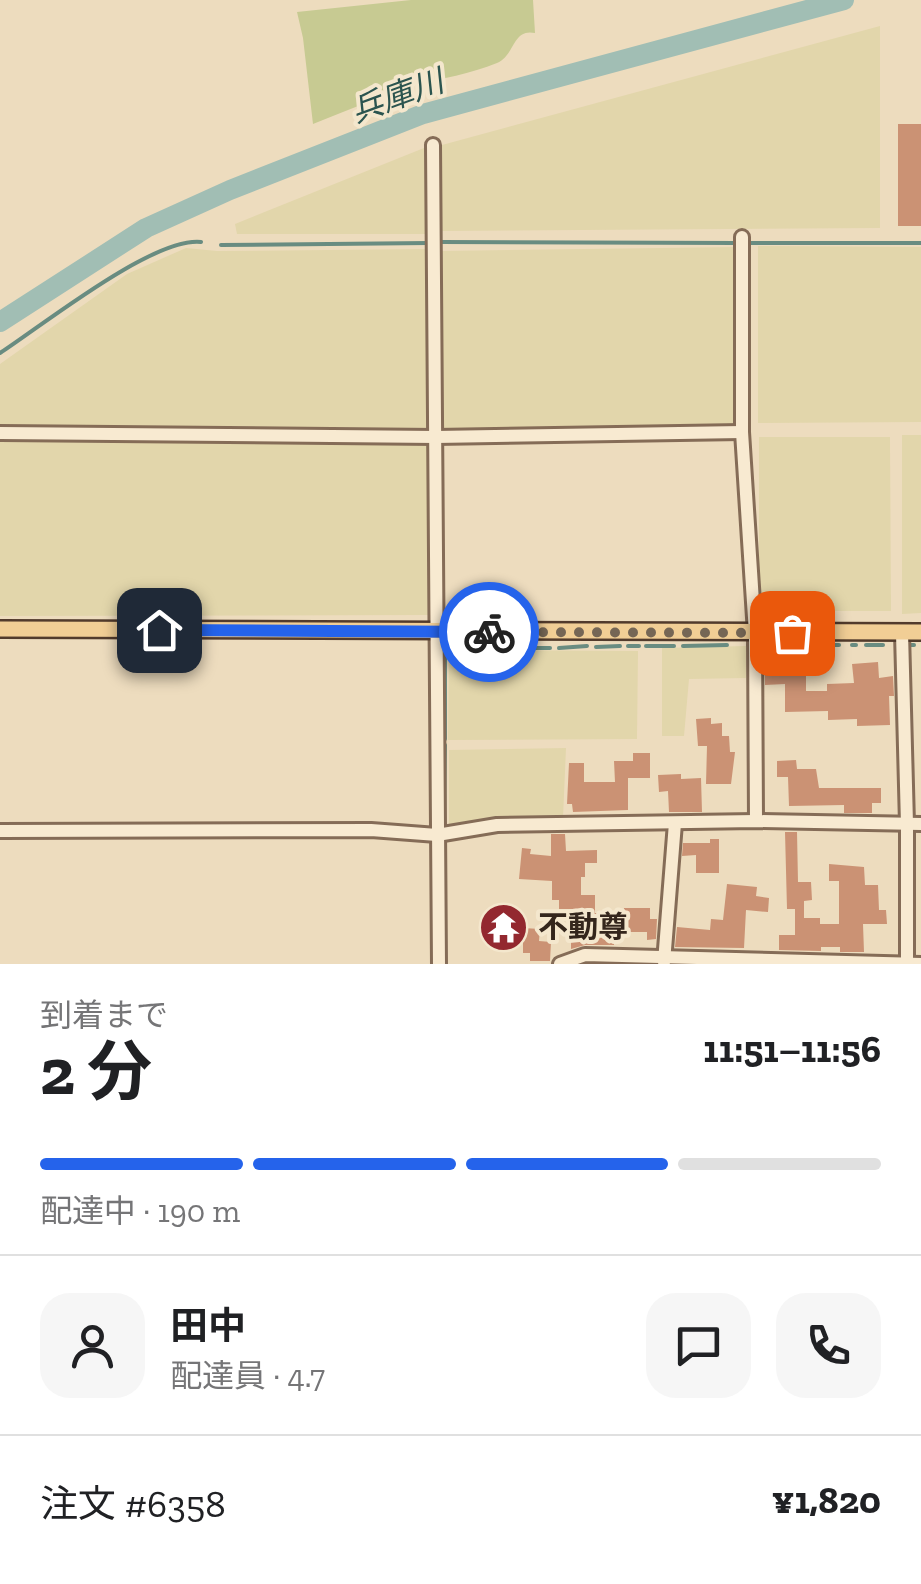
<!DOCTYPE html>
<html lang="ja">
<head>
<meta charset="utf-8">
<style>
  body { margin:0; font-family:"Zilla Slab","Noto Sans JP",serif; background:#f6f6f6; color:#202124; height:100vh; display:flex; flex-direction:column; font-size:38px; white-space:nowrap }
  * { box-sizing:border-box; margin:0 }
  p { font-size:32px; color:#757577 }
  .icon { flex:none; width:55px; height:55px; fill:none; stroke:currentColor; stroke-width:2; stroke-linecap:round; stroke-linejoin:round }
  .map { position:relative; height:964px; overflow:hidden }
  .panel { display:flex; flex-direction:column; background:#fff; flex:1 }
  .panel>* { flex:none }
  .pin { position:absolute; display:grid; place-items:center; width:85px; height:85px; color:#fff; margin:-42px; border-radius:20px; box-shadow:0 5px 15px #0006 }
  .courier { position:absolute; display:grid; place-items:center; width:100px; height:100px; margin:-50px; border:8px solid #2563eb; border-radius:50%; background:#fff; color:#222; box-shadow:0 2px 12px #0007 }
  .overview em { font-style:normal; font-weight:700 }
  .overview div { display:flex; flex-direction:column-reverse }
  .overview { display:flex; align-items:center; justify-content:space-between; height:170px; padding:0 40px }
  h1 { font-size:65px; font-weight:700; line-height:75px }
  .bar { display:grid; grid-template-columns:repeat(4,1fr); gap:15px 10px; align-content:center; height:120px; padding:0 40px }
  .bar i { height:12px; border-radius:8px; background:#e0e0e0 }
  .bar .current { background:#2563eb }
  .bar p { grid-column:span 4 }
  .line { display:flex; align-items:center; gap:25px; padding:0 40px; border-top:2px solid #e0e0e0 }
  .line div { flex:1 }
  .round { display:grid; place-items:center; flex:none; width:105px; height:105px; border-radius:30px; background:#f6f6f6 }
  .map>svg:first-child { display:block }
</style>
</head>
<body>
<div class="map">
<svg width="921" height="964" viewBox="0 0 921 964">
  <rect width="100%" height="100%" fill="#eddcbe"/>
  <g fill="#e2d6ab">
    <path d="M 880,26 L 880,228 L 440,231 L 442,145 Z"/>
    <path d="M 424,148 L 430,154 L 430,234 L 237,234 L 235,224 Z"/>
    <path d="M 758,246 L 921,247 L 921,422 L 758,423 Z"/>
    <path d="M 738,247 L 739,427 L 441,430 L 440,251 Z"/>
    <path d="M 186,248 L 217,251 L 430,249 L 431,430 L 0,427 L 0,364 L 127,274 Z"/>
    <path d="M 902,435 L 921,435 L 921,613 L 902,614 Z"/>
    <path d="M 759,437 L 890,437 L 891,611 L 759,611 Z"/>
    <path d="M 0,438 L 431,442 L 429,615 L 0,616 Z"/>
    <path d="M 746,646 L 746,678 L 689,679 L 684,736 L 662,736 L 662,648 Z"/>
    <path d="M 449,650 L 638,651 L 637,739 L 448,740 Z"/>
    <path d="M 566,748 L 563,818 L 503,818 L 449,828 L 449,750 Z"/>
  </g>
  <path fill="#c7ca92" d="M 411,0 L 533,0 L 535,33 C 512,28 515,56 497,63 C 471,74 441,78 415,86 C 380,96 346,111 313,124 L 303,38 L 297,12 Z"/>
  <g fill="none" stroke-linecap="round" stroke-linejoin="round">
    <g stroke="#698c81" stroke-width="4">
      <path d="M 441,242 L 736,243"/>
      <path d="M 749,243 L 921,243"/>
      <path d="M 221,245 L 429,243"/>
      <path d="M 0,353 C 43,325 153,237 201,242"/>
      <path d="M 748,645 L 799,645"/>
      <path d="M 814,645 L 825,645"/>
      <path d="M 834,645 L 839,645"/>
      <path d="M 852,645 L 856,645"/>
      <path d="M 866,645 L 883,645"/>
      <path d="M 910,645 L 914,645"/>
      <path d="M 628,646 L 639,646"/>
      <path d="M 646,646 L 674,646"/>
      <path d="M 683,646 L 727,645"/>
      <path d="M 596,647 L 620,646"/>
      <path d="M 488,648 L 550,648"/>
      <path d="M 559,648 L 587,646"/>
      <path d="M 445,739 L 445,647 L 479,647"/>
      <path d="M 444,824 L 445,745"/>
    </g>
    <path stroke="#a1beb4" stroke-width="20" d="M 0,322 L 146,228 L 230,190 L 423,114 L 844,0"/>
  </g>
  <g fill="#cb9274">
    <rect x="898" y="124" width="23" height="102"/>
    <path d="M 878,662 L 879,678 L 893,676 L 894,696 L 889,696 L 890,725 L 857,726 L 857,719 L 828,720 L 828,711 L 785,712 L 785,684 L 765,685 L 765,671 L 786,671 L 786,664 L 806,663 L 806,691 L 827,691 L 827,684 L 854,683 L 852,664 Z"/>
    <path d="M 711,718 L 711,724 L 722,723 L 722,736 L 729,736 L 730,752 L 735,752 L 731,784 L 706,784 L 707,746 L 698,746 L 696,719 Z"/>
    <path d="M 633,753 L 650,753 L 650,778 L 628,778 L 628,810 L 573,812 L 572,804 L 567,804 L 569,763 L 584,763 L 584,782 L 615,782 L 614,761 L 633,761 Z"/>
    <path d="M 796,760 L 797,769 L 816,769 L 819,788 L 881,788 L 881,803 L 872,803 L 872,813 L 844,813 L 844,805 L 789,806 L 788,777 L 777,777 L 777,761 Z"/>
    <path d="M 681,774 L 681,779 L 701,778 L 702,812 L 669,812 L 668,791 L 659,792 L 658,775 Z"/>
    <path d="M 785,832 L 797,832 L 798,882 L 811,882 L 812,900 L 804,901 L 804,918 L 820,918 L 820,924 L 839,924 L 839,881 L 829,881 L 829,864 L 864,867 L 865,885 L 878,885 L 879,910 L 886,910 L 887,924 L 863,924 L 864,952 L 840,952 L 840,947 L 821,947 L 821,951 L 779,950 L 779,935 L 795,935 L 795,909 L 787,909 Z"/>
    <path d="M 551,834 L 565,834 L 566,851 L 597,850 L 597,863 L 585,863 L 585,877 L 581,877 L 581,895 L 595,895 L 595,913 L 624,916 L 624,908 L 650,908 L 650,919 L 657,919 L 656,939 L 647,940 L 647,932 L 614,932 L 614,945 L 585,945 L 571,949 L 571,934 L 585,934 L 585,909 L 559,909 L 559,900 L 552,900 L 552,881 L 519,879 L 522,848 L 531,849 L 530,854 L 551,856 Z"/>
    <path d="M 710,839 L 719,839 L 719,873 L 696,873 L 696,855 L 682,856 L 683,843 L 710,843 Z"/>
    <path d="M 727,884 L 757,887 L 756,896 L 769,898 L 768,912 L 746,910 L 744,948 L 675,947 L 677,927 L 710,930 L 711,919 L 723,920 Z"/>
    <path d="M 523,928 L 540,929 L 539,941 L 551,942 L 550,961 L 530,961 L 530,953 L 523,953 Z"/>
  </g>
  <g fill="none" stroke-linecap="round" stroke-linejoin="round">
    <defs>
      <g id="minor">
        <path d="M 433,145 L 439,964"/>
        <path d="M 742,237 L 742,432 L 755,633 L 756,821"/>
        <path d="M 0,433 L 436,437 L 742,432"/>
        <path d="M 902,633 L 907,824 L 907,964"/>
        <path d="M 0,831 L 371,830 L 437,835 L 497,825 L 756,821 L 921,824"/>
        <path d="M 664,962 L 675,823"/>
        <path d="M 560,964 L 585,955 L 921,964"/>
      </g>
      <path id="major" d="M 0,629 L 921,632"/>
    </defs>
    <use href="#minor" stroke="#856c57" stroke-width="18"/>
    <use href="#major" stroke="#523b2c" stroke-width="20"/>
    <use href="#minor" stroke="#f8ead1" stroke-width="12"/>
    <use href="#major" stroke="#f1ce95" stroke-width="15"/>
  </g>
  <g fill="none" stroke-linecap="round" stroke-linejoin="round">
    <path stroke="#756655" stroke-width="10" stroke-dasharray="0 18" d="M 489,632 L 792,633"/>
    <path stroke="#2563eb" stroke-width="12" d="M 159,630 L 489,632"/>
  </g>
  <defs>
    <symbol id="temple-disc" viewBox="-11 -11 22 22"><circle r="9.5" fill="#93282f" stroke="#f4e7cd"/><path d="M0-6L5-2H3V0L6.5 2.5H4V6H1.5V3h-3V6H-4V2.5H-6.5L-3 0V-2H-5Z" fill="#fff"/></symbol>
  </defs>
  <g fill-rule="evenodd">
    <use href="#temple-disc" x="476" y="900" width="55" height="55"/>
  </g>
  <g text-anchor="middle" stroke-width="8" stroke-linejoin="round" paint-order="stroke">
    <g font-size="30" font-weight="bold" fill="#34261c" stroke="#f4e7cd" text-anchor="start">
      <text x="538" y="937">不動尊</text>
    </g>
    <g font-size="32" font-style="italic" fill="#2b544f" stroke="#f4e7cd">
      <text transform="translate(397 96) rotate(-20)" y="11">兵庫川</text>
    </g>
  </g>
</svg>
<div class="pin" style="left:792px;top:633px;background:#ea580c"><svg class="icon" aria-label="bag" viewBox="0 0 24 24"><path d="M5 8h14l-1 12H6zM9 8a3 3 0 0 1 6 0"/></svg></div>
<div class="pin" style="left:159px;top:630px;background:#1f2937"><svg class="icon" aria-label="home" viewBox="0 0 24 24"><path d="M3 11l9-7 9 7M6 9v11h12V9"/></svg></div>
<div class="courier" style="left:489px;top:632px"><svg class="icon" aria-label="bike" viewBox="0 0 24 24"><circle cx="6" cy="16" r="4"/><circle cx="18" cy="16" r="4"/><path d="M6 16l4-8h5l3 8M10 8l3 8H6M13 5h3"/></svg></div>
</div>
<section class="panel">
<div class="overview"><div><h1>2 分</h1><p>到着まで</p></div><em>11:51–11:56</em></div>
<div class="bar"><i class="current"></i><i class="current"></i><i class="current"></i><i></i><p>配達中 · 190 m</p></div>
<div class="line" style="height:180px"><a class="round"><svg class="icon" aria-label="person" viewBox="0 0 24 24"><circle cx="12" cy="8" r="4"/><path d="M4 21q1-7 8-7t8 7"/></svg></a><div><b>田中</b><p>配達員 · 4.7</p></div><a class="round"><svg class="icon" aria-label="chat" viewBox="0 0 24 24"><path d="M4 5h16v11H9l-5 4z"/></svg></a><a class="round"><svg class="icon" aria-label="phone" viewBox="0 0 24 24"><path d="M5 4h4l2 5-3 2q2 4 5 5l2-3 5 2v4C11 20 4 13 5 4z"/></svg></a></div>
<div class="line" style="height:130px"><div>注文 #6358</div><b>¥1,820</b></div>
</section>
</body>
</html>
